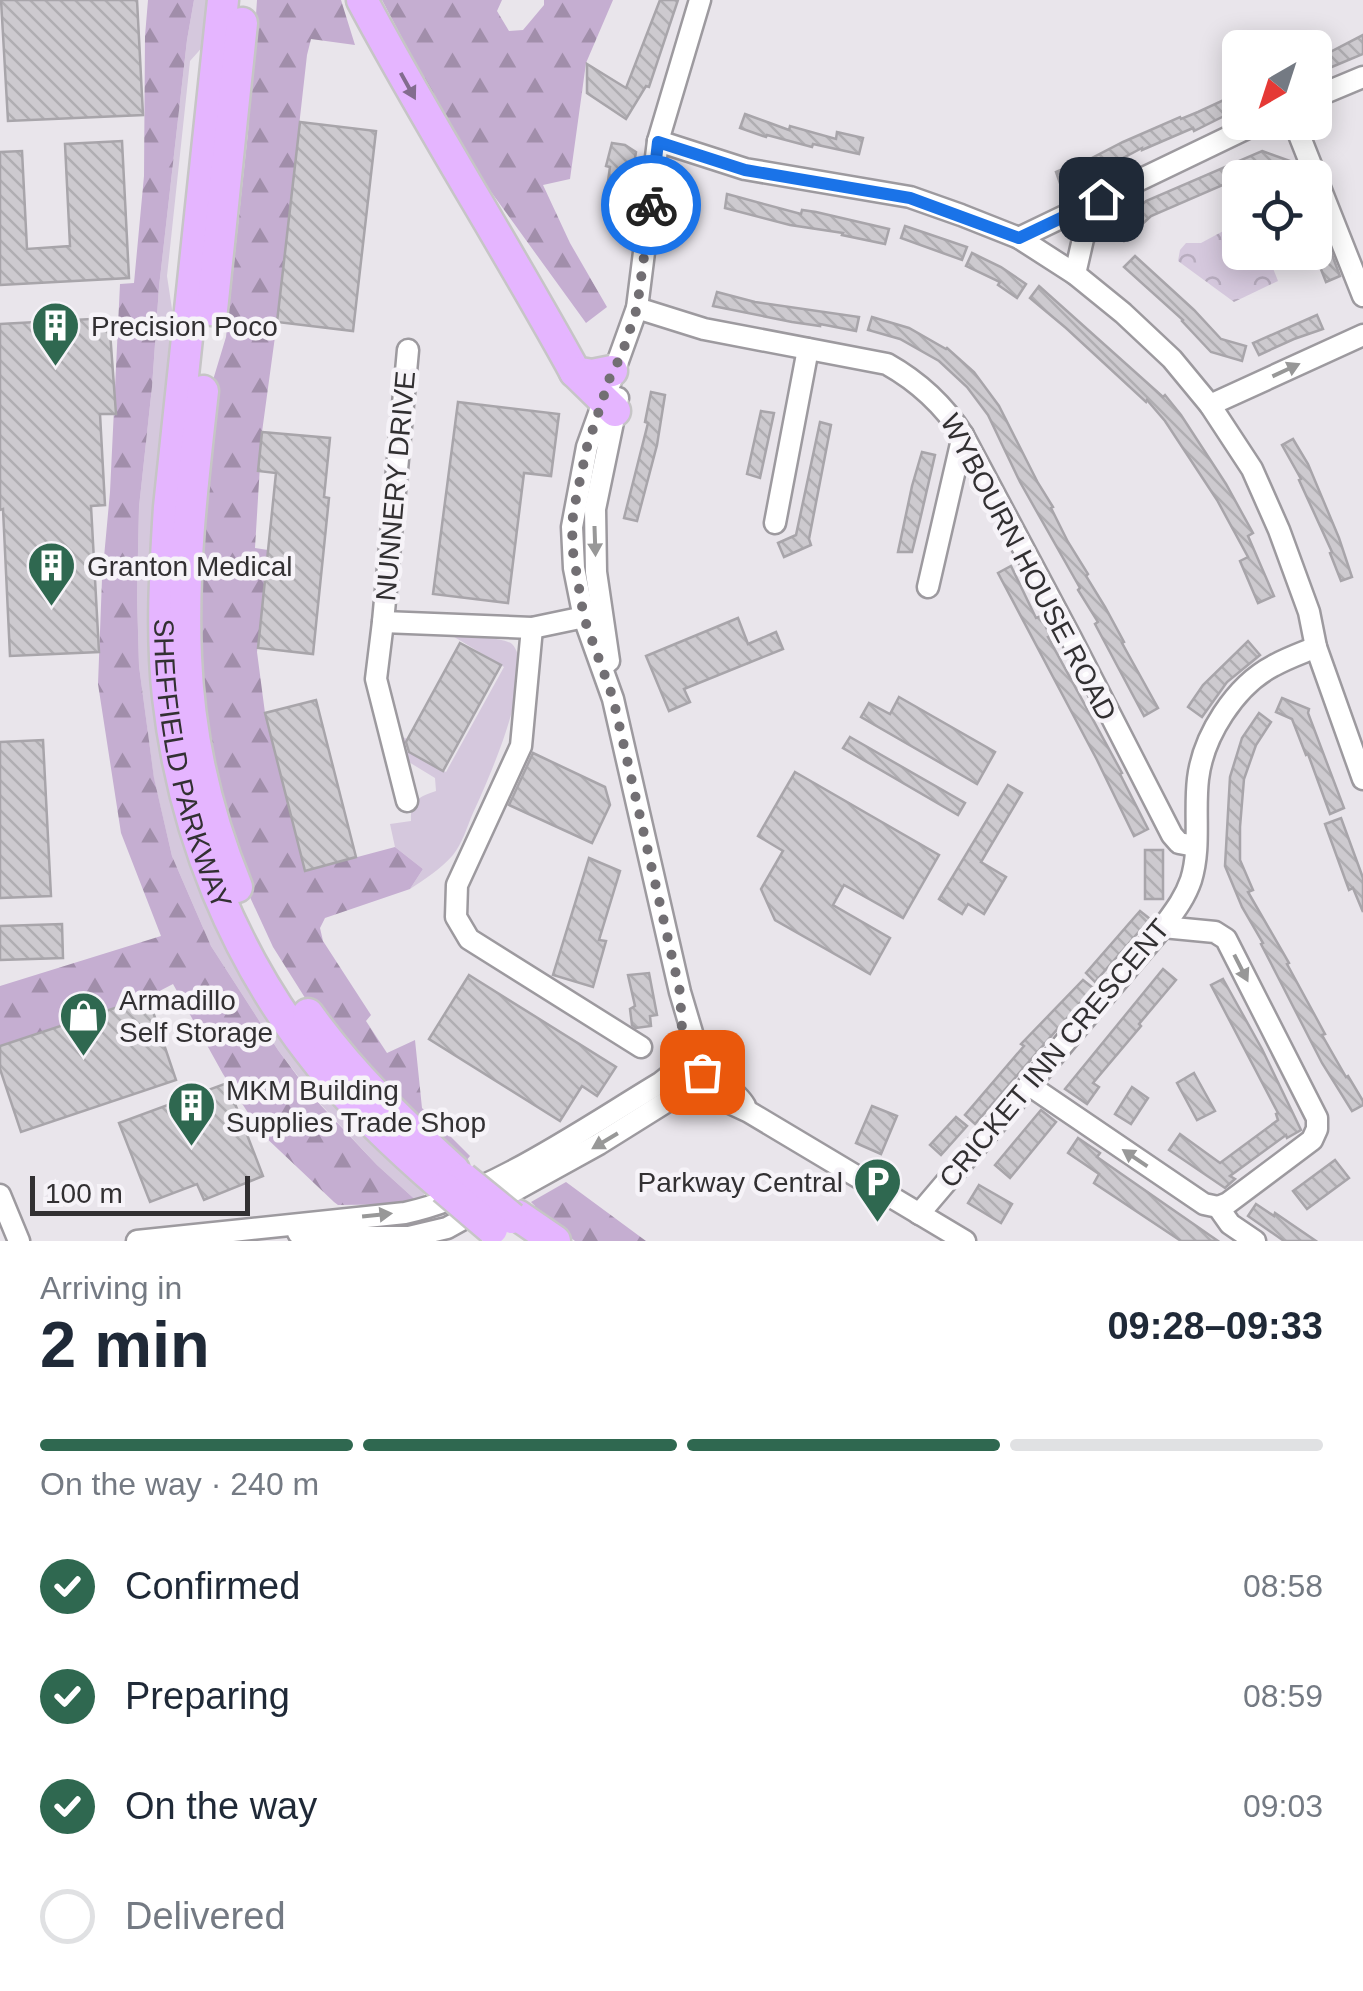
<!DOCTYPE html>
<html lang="en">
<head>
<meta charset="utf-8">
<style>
  body { margin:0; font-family:Arial,sans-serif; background:#f6f6f7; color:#1f2937; height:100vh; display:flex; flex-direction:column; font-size:38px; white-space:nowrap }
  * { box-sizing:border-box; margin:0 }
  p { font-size:32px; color:#747a83 }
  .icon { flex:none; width:55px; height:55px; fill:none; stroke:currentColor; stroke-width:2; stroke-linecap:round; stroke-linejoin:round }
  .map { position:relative; height:1241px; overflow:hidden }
  .side { display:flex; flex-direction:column; background:#fff; flex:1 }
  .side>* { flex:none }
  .needle { width:65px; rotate:219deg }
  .controls { position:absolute; left:1222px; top:30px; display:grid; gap:20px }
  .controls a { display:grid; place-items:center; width:110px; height:110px; border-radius:15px; background:#fff; box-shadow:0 5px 25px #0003; font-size:50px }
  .scale { position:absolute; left:30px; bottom:25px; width:220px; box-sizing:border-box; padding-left:10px; border:5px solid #323032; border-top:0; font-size:28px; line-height:35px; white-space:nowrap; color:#323032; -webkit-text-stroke:8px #f6f3f8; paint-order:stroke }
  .pin { position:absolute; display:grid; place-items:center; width:85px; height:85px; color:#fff; margin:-42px; border-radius:20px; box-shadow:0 5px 15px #0006 }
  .courier { position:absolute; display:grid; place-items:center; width:100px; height:100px; margin:-50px; border:8px solid #1a73e8; border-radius:50%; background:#fff; color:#222; box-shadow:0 2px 12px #0007 }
  .overview em { font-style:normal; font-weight:700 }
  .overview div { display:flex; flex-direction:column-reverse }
  .overview { display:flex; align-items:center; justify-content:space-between; height:170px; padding:0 40px }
  h1 { font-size:65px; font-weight:700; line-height:75px }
  .bar { display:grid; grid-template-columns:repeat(4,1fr); gap:15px 10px; align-content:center; height:120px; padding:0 40px }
  .bar i { height:12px; border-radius:8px; background:#e0e1e3 }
  .bar .selected { background:#2f6850 }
  .bar p { grid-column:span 4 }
  ol { padding:0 40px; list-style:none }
  li { display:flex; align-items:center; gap:30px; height:110px }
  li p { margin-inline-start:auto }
  li .icon { padding:10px; border-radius:50%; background:#2f6850; color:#fff; stroke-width:4 }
  li:last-child { color:#747a83 }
  li i { width:55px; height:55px; border:5px solid #e0e1e3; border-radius:50% }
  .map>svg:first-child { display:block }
</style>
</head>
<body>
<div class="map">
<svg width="1363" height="1241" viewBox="0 0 1363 1241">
  <defs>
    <pattern id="forest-firs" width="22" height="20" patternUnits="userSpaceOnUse" patternTransform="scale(2.5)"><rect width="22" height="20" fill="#c5aed1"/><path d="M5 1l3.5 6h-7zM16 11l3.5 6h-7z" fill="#a18eaa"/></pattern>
    <pattern id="park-crowns" width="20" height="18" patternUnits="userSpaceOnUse" patternTransform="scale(2.5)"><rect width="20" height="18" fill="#d5c8dd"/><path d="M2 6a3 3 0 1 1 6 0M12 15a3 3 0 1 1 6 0" fill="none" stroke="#b7acbe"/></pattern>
    <pattern id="building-back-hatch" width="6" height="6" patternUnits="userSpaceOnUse" patternTransform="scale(2.5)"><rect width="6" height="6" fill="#cdcacf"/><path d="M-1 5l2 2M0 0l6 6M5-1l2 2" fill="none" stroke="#b0aeb2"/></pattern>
  </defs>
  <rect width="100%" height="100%" fill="#e9e5eb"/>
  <g fill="#d5c8dd">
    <path d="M 194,0 L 210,0 L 206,43 L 190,61 L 167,276 L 175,329 L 204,889 L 423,1188 L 425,1201 L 420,1204 L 377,1165 L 314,1097 L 278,1050 L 211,946 L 172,856 L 154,779 L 139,666 L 137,596 L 139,507 L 152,387 L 159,287 L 187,40 Z"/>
    <path d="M 451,635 C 463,636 504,637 512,644 C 538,670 486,785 473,813 C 467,827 462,844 453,855 C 441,869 425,879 410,889 L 423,869 L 395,847 L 390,824 L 411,821 C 410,800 419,797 436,791 L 435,778 L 399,756 L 393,732 L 407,739 L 403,749 L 446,772 L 504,667 Z"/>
  </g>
  <g fill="url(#forest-firs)">
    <path d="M 148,0 L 194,0 L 187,40 L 159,287 L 152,387 L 139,507 L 137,596 L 139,666 L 154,778 L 172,856 L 211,946 L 278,1050 L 313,1097 L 377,1165 L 420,1204 L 338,1205 L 334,1202 L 261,1133 L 223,1074 L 173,984 L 148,997 L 0,1046 L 0,986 L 161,936 L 121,833 L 98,684 L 102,579 L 110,492 L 120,284 L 134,283 L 144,176 L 145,36 Z"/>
    <path d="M 257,0 L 341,0 L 355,45 L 311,39 L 307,55 L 277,322 L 262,432 L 255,548 L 268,550 L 257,652 L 265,713 L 305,871 L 395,847 L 423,869 L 410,889 L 325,918 L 320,928 L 323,941 L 371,1015 L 366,1021 L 387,1053 L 415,1040 L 422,1108 L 470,1156 L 466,1161 L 319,1020 L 273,947 L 231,856 L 210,784 L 193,629 L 206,422 L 213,380 L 226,337 L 248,132 Z"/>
    <path d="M 382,0 L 502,0 L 497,11 L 509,31 L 523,30 L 544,5 L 544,0 L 613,0 L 586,63 L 570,179 L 543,185 L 570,243 L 607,307 L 586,323 L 486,185 L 448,125 Z"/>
    <path d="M 566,1182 L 646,1241 L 575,1241 L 532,1208 L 535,1206 L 531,1202 Z"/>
  </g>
  <path fill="url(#park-crowns)" d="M 1240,222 L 1240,252 L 1267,253 L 1278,281 L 1234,302 L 1178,261 L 1180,250 L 1186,243 L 1201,243 Z"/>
  <g fill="url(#building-back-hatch)" stroke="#a8a5aa" stroke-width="2.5">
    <path d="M 1,0 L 137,0 L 143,115 L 8,121 Z"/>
    <path d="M 660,0 L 678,0 L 649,87 L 646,86 L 626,119 L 587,93 L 587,64 L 626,88 Z"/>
    <path d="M 1363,35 L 1363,54 L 1315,74 L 1315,57 L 1330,52 Z"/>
    <path d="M 1240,88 L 1240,108 L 1194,131 L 1193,128 L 1142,150 L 1142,148 L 1098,171 L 1061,186 L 1056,172 L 1084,160 L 1084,162 L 1123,142 L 1180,117 L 1181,119 L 1198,112 L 1224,100 L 1224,95 Z"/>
    <path d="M 745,114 L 789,130 L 790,126 L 836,139 L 837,132 L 863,138 L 859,154 L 813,144 L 812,147 L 767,135 L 766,137 L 740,128 Z"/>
    <path d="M 300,122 L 376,131 L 353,331 L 277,322 Z"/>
    <path d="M 122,141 L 129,278 L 0,285 L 0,152 L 22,151 L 27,249 L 70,246 L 65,144 Z"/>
    <path d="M 612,143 L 625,145 L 636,152 L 629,192 L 607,188 L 610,167 L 606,166 Z"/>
    <path d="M 1262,151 L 1290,161 L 1285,175 L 1264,167 L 1151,216 L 1124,241 L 1114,230 L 1146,201 Z"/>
    <path d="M 727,194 L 801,214 L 802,210 L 816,212 L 889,229 L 885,244 L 842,235 L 843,233 L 790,225 L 725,208 Z"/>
    <path d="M 905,226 L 967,247 L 962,260 L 901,238 Z"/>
    <path d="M 1325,236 L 1340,276 L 1326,282 L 1315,254 L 1315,240 Z"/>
    <path d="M 972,253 L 1001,267 L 1026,284 L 1017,298 L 998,285 L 1000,282 L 966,266 Z"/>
    <path d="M 1135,256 L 1194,310 L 1221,339 L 1246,346 L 1242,361 L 1211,352 L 1182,321 L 1183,320 L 1124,267 Z"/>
    <path d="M 1039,286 L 1163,397 L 1165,395 L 1181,415 L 1226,484 L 1253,533 L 1248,536 L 1274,596 L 1258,603 L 1240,561 L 1248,557 L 1217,500 L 1165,421 L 1147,400 L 1146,402 L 1066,328 L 1030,298 Z"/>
    <path d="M 717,292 L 755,302 L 859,317 L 856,331 L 820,324 L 820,326 L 792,322 L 713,306 Z"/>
    <path d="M 1317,315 L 1323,329 L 1294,339 L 1259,355 L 1253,343 Z"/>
    <path d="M 872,317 L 909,328 L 946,349 L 947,348 L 974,372 L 999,406 L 1038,483 L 1053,507 L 1051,508 L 1068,542 L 1088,574 L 1086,576 L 1105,607 L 1124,642 L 1122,643 L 1158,708 L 1144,716 L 1095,624 L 1098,622 L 1078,590 L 1080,588 L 1020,482 L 988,415 L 967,387 L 939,361 L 900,339 L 868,330 Z"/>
    <path d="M 109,318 L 116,414 L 100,414 L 105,505 L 91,506 L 99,652 L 10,656 L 3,509 L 0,510 L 0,324 Z"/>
    <path d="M 651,392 L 665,395 L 657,445 L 637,521 L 624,518 L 648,423 L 645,422 Z"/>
    <path d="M 458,402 L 559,414 L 551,476 L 524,473 L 508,603 L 433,594 Z"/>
    <path d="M 761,411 L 774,413 L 760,478 L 747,474 Z"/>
    <path d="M 820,422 L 831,425 L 809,539 L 811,545 L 784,557 L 778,543 L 796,535 Z"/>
    <path d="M 262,432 L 330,438 L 324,497 L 329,498 L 313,654 L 258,648 L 276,473 L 258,471 Z"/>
    <path d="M 1293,439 L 1308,464 L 1339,538 L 1352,577 L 1341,581 L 1330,553 L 1332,552 L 1299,480 L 1301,479 L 1282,445 Z"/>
    <path d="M 922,452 L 935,455 L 920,520 L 912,552 L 898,552 L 912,486 Z"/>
    <path d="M 1011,566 L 1036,618 L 1041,616 L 1050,636 L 1048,637 L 1122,773 L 1120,774 L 1148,829 L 1134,836 L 1097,760 L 998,573 Z"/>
    <path d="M 738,618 L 748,644 L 776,632 L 783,649 L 684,689 L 690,702 L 669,711 L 646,656 Z"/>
    <path d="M 1248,641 L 1260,655 L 1227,682 L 1202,717 L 1188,707 L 1203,685 Z"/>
    <path d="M 460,643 L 501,665 L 443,771 L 409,752 L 406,742 Z"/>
    <path d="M 899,697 L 995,752 L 977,784 L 861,717 L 869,703 L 890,714 Z"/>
    <path d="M 1282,698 L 1309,709 L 1308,713 L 1344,808 L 1330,814 L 1308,754 L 1306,755 L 1292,719 L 1276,712 Z"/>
    <path d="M 316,700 L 356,857 L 305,871 L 265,713 Z"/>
    <path d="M 1259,713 L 1271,722 L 1256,745 L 1244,779 L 1240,827 L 1240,860 L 1253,890 L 1248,892 L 1289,963 L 1287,964 L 1325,1034 L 1322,1035 L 1346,1077 L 1348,1076 L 1363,1101 L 1363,1105 L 1352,1111 L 1322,1063 L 1279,979 L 1261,944 L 1263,943 L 1242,907 L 1225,866 L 1230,777 L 1242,738 Z"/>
    <path d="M 850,737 L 965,803 L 958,815 L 843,748 Z"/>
    <path d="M 43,740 L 51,896 L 0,898 L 0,742 Z"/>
    <path d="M 533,753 L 605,787 L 610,805 L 592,843 L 509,805 Z"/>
    <path d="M 795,772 L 939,855 L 903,918 L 844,885 L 833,905 L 890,938 L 870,974 L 775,920 L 761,889 L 783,851 L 758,836 Z"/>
    <path d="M 1008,785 L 1022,793 L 981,862 L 1006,877 L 984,914 L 968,904 L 962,914 L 939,899 Z"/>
    <path d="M 1341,818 L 1363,878 L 1363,912 L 1353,888 L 1349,890 L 1325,824 Z"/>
    <rect x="1145" y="850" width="18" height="49"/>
    <path d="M 589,858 L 620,871 L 599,940 L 606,941 L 593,987 L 553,975 Z"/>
    <path d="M 1140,911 L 1150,919 L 1095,982 L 1086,973 Z"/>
    <path d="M 62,924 L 63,958 L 0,960 L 0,926 Z"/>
    <path d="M 1163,969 L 1176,980 L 1139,1024 L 1141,1026 L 1093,1083 L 1099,1087 L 1087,1104 L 1065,1089 Z"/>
    <path d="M 649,973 L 657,1015 L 650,1016 L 651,1026 L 636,1028 L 632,1025 L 630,1009 L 635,1006 L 628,975 Z"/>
    <path d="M 469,975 L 616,1067 L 597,1096 L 582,1086 L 560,1121 L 429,1039 Z"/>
    <path d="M 1223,979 L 1262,1049 L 1301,1130 L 1287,1138 L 1286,1135 L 1230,1176 L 1235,1179 L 1225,1188 L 1169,1150 L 1180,1134 L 1220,1163 L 1278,1120 L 1276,1114 L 1278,1113 L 1211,985 Z"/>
    <path d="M 1083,980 L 1093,988 L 975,1124 L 965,1115 L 1024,1046 L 1021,1044 Z"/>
    <path d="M 148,997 L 176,1080 L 21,1132 L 0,1069 L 0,1046 Z"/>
    <path d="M 1194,1073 L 1215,1111 L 1197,1120 L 1177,1083 Z"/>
    <path d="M 227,1083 L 263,1176 L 204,1200 L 197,1184 L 150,1202 L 119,1123 Z"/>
    <path d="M 1132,1087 L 1148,1098 L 1131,1124 L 1115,1114 Z"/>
    <path d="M 872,1106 L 897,1116 L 881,1154 L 856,1143 Z"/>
    <path d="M 1041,1110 L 1056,1122 L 1010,1178 L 995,1165 Z"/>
    <path d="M 956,1117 L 967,1126 L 941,1155 L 930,1145 Z"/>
    <path d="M 1078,1138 L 1100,1153 L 1097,1157 L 1218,1241 L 1181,1241 L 1094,1183 L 1099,1174 L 1068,1153 Z"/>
    <path d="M 1335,1160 L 1349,1178 L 1307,1209 L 1293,1191 Z"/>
    <path d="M 979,1185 L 1012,1204 L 1001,1223 L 968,1203 Z"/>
    <path d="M 1256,1204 L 1274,1216 L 1275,1213 L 1316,1241 L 1284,1241 L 1248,1216 Z"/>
  </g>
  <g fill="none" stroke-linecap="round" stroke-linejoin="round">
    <defs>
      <g id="minor">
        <path d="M 1315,97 L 1363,77"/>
        <path d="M 1294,122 L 1363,296"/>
        <path d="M 658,141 L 745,169 L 910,197 L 961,215 L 1019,238 L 1075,274 L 1123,313 L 1172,359 L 1210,405 L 1252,469 L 1279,530 L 1309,612 L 1316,647 L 1363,779"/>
        <path d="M 1019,238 L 1260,122"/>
        <path d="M 1075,274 L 1083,239 L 1101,199"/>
        <path d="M 637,308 L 704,329 L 887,364 C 919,382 943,404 963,435 L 1071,638 L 1172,835 L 1179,843 L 1195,846"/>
        <path d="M 1210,405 L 1363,335"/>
        <path d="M 775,523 L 808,349"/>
        <path d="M 928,587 L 963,435"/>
        <path d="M 383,622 L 532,628 L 594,615"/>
        <path d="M 532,628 L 521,746 L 457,885 L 456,917 L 469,939 L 641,1047"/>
        <path d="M 609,661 L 596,572 L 595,509 L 618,398"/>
        <path d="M 407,801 L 376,679 L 383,622 L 408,350"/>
        <path d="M 1163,927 L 1215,932 L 1226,939 L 1317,1118 L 1317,1129 L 1312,1140 L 1228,1203 L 1218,1207"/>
        <path d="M 687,1061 C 701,1064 738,1093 745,1106"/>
        <path d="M 698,1066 L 696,1046 L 680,992 L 613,699 L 584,618 L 574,568 L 572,527 L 587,447 L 637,308 L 658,141 L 700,0"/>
        <path d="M 697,1085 L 704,1091 L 749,1112 L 965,1241"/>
        <path d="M 1029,1085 L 1204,1204 L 1218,1207 L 1230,1224 L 1255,1241"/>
        <path d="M 0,1195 L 19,1241"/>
        <path d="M 919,1214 L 1163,927 C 1174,912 1185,898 1191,880 C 1201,848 1194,812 1198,779 C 1203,736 1235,686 1273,666 C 1287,658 1302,653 1316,647"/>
        <path d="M 298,1233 L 359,1237 L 409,1237 L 447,1228 L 599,1144 L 687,1089"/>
        <path d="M 137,1241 L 405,1213 C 490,1195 585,1128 660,1083 L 674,1072"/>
      </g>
      <g id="highway">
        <path id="s1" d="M 223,0 L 169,507 C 165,570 161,634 168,697 C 183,832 234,959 320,1065 C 357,1110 400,1150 444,1188"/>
        <path d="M 362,0 C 429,126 506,246 575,372 L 592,375 L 612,371"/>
        <path d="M 212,310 L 242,23"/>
        <path d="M 575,372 L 615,411"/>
        <path d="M 203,391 C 193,479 182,568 186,657 C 189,736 207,814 237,887"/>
        <path d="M 308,1014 C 350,1073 401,1122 454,1170"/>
        <path d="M 517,1215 L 555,1241"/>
      </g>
    </defs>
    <use href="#minor" stroke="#9d9a9f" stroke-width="25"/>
    <use href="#highway" stroke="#c6c5c6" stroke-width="35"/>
    <use href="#minor" stroke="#fff" stroke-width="20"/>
    <use href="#highway" stroke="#e5b5ff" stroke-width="30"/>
    <defs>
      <g id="highway-bridge">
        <path d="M 463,1178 L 512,1218"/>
        <path d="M 444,1188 L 492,1229"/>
      </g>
    </defs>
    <use href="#highway-bridge" stroke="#c6c5c6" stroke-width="35" stroke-linecap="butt"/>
    <use href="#highway-bridge" stroke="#e5b5ff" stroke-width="30"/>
  </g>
  <defs><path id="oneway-solid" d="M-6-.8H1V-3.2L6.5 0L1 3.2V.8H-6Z" transform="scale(2.5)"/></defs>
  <use fill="#836c8e" href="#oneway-solid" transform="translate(408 86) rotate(61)"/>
  <g fill="#989898">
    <use href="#oneway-solid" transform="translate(1286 370) rotate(-25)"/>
    <use href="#oneway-solid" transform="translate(595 541) rotate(88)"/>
    <use href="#oneway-solid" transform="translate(1241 968) rotate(63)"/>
    <use href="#oneway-solid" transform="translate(605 1141) rotate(149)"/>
    <use href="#oneway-solid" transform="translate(1135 1158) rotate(-146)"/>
    <use href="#oneway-solid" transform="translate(377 1215) rotate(-6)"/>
  </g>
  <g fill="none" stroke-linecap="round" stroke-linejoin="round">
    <path stroke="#726f73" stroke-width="10" stroke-dasharray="0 18" d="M 651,205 L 637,308 L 621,357 L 612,371 L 587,447 L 573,513 L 572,546 L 584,618 L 613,698 L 680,992 L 683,1048 L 680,1063 L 694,1062 L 702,1072"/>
    <path stroke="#1a73e8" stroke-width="12" d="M 651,205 L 658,142 L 745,170 L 910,198 L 1019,238 L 1101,199"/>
  </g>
  <defs>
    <symbol id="building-pin" viewBox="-11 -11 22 30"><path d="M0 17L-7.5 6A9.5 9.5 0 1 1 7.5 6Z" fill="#2f6850" stroke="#f6f3f8"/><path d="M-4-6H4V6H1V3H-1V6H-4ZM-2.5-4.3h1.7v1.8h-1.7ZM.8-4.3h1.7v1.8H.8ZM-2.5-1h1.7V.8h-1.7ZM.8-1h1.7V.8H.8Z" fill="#fff"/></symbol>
    <symbol id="shop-pin" viewBox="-11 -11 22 30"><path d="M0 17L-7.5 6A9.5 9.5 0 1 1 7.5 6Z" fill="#2f6850" stroke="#f6f3f8"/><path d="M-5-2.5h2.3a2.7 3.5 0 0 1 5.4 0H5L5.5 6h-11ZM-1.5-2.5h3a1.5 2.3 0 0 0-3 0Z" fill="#fff"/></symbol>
    <symbol id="parking-pin" viewBox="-11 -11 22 30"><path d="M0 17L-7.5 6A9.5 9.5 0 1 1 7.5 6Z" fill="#2f6850" stroke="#f6f3f8"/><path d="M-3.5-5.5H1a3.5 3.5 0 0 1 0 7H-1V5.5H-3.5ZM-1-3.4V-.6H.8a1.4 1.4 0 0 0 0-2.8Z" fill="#fff"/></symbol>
  </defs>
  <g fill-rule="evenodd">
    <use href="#building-pin" x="28" y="298" width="55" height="75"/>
    <use href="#building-pin" x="24" y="538" width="55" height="75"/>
    <use href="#shop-pin" x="56" y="988" width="55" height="75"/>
    <use href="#building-pin" x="164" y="1078" width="55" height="75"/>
    <use href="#parking-pin" x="850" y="1154" width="55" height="75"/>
  </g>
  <g text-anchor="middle" stroke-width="9" stroke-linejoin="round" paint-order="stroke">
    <g font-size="28" fill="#323032" stroke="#f6f3f8" text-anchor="start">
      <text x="91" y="336">Precision Poco</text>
      <text x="87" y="576">Granton Medical</text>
      <text x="119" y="1010">Armadillo<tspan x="119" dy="32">Self Storage</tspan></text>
      <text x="226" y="1100">MKM Building<tspan x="226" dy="32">Supplies Trade Shop</tspan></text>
      <text x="843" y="1192" text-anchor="end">Parkway Central</text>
    </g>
    <g font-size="28" fill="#323032" stroke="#f6f3f8">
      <text transform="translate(395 486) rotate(-85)" y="10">NUNNERY DRIVE</text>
      <text transform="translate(1029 567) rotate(62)" y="10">WYBOURN HOUSE ROAD</text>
      <text dy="10" stroke="none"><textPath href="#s1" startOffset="770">SHEFFIELD PARKWAY</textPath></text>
      <text transform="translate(1054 1053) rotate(-50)" y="10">CRICKET INN CRESCENT</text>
    </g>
  </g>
</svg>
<div class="controls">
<a><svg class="needle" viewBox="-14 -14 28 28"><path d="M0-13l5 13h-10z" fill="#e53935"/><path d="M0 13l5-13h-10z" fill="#747a83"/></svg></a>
<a><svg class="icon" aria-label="locate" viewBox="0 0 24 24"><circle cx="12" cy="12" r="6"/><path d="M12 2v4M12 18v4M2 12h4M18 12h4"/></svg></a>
</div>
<div class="scale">100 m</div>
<div class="pin" style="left:702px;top:1072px;background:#ea580c"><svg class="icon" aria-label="bag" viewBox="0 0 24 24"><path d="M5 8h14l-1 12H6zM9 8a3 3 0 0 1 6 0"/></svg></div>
<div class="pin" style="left:1101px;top:199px;background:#1f2937"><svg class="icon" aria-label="home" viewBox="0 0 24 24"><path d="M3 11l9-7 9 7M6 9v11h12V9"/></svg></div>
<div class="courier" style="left:651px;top:205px"><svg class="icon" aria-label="bike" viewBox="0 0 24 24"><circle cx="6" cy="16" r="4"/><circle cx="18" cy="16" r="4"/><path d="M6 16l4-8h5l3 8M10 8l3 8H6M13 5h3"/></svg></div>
</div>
<section class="side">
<div class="overview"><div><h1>2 min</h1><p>Arriving in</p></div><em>09:28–09:33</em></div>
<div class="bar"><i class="selected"></i><i class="selected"></i><i class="selected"></i><i></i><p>On the way · 240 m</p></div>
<ol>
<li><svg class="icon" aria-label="check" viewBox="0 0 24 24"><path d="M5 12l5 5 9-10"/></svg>Confirmed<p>08:58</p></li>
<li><svg class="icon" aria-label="check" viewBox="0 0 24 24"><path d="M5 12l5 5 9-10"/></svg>Preparing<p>08:59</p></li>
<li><svg class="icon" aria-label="check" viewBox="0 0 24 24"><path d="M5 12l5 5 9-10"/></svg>On the way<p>09:03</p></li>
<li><i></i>Delivered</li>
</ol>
</section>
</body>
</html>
